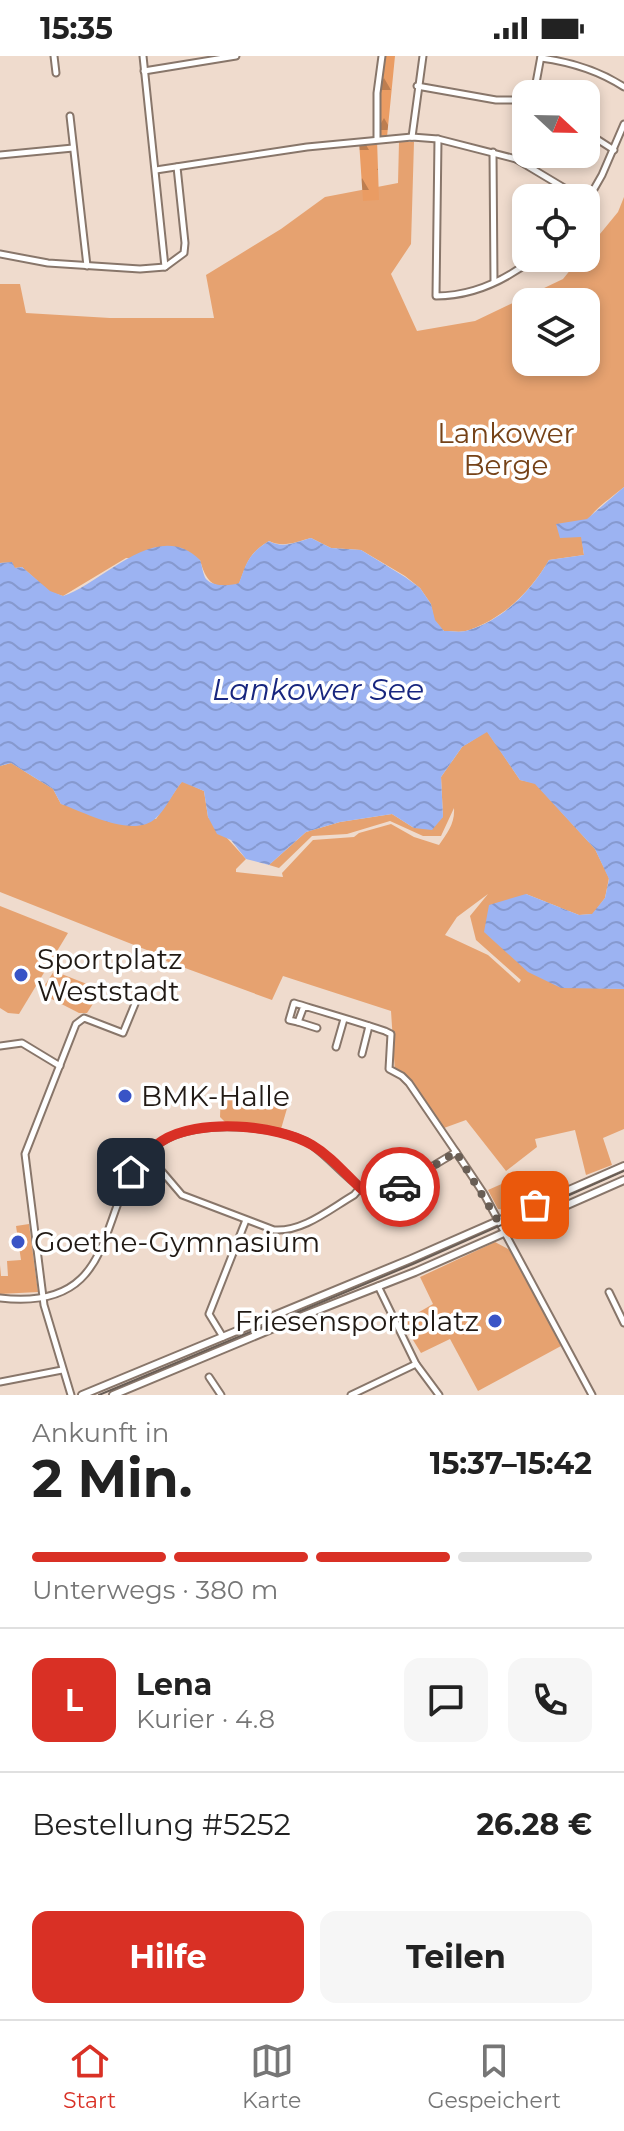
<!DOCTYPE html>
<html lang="de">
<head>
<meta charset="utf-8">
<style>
  body { margin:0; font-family:Montserrat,sans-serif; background:#f6f6f6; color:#222; height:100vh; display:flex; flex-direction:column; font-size:30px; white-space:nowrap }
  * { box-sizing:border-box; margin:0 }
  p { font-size:26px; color:#767676 }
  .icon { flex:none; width:44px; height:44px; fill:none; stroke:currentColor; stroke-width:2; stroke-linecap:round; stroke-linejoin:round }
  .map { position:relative; height:1339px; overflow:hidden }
  .sheet { display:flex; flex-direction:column; background:#fff; flex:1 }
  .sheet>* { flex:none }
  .needle { width:52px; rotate:112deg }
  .fabs { position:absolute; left:512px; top:24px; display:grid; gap:16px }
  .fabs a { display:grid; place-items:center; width:88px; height:88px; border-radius:16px; background:#fff; box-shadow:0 4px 12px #0003; font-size:40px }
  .pin { position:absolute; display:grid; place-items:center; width:68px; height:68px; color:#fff; margin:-34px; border-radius:16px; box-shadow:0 4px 12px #0006 }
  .courier { position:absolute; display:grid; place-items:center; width:80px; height:80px; margin:-40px; border:6px solid #d93025; border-radius:50%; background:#fff; color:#222; box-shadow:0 2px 10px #0007 }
  .headline em { font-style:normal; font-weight:700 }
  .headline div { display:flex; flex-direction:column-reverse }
  .headline { display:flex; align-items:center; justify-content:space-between; height:136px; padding:0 32px }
  h1 { font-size:52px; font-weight:700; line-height:60px }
  .bar { display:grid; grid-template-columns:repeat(4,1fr); gap:12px 8px; align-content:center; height:96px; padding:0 32px }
  .bar i { height:10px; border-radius:6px; background:#e0e0e0 }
  .bar .active { background:#d93025 }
  .bar p { grid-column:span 4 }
  .line { display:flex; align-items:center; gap:20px; padding:0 32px; border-top:2px solid #e0e0e0 }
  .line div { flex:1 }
  .round { display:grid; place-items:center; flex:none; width:84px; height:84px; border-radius:16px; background:#f6f6f6 }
  .cta { display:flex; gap:16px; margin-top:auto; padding:16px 32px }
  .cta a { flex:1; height:92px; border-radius:16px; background:#d93025; color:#fff; font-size:32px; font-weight:700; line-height:92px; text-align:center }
  .cta a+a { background:#f6f6f6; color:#222 }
  .status { display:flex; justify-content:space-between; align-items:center; height:56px; padding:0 40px; background:#fff; direction:ltr }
  .status svg { height:22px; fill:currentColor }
  .tabs { display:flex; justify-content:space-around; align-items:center; height:112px; border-top:2px solid #e0e0e0; background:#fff; font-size:22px; color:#767676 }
  .tabs a { display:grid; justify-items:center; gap:4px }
  .tabs .active { color:#d93025 }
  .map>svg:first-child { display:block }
</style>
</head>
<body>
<div class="status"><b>15:35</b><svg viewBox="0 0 49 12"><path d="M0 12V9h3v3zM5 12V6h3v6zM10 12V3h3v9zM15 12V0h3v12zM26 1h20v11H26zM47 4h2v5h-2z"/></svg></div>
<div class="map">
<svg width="624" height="1339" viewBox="0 0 624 1339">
  <defs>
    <pattern id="forest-firs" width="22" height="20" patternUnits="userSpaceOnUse" patternTransform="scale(2)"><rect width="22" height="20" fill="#ea9c63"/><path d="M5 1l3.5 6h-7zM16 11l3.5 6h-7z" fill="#bd7e50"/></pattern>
    <pattern id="water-waves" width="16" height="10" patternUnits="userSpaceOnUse" patternTransform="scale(2)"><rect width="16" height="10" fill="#9cb3f2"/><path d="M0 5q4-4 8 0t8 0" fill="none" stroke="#8699cf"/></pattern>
  </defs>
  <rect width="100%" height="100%" fill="#efdbcd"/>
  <g fill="#e6a270" fill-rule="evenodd">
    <path d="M 399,86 L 414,86 L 411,188 L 391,218 L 417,275 L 475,265 L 563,223 L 580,202 L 586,202 L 586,195 L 618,156 L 624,141 L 624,431 C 598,453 577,461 584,499 L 549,504 C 531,535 504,562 469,574 C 462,577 452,575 444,575 L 434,564 L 431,548 L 420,532 L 405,520 L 361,494 L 331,492 L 311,482 C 296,486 283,492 269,485 C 248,498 247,507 239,528 C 214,535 206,526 200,504 L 126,502 L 63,540 L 50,536 L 22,511 L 14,512 L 12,506 L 0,507 L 0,228 L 20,228 L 26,257 L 110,262 L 214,262 L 206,219 L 281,173 L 325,141 L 398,127 ZM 526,246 L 586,246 L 586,306 L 526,306 Z"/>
    <path d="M 487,675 L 520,724 L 535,727 L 595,793 L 609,822 L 605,842 L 593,858 L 579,859 L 526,838 L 561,931 L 624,933 L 624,1073 L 603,1082 L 612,1109 L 586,1119 L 575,1074 L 535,1083 L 537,1091 L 506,1115 L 466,1064 L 444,1072 L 402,1020 L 395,1016 L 391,955 L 283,920 L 272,944 L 166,905 L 167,902 L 0,836 L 0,710 L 11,707 L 53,733 L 61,748 L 156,763 L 182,725 L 204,735 L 208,761 L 246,803 L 236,813 L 236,816 L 283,821 L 282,817 L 313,784 L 354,781 L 359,777 L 391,768 L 414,781 L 439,789 C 447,777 455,768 454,752 L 441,780 L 423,780 L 390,765 L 347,778 L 312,780 L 279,812 L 269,809 L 306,776 L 340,766 L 392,758 L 414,772 L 443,761 L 441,721 L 462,691 ZM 488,838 L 470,860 L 476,884 L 521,924 L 519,927 L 488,899 L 445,879 L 457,861 Z"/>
    <path d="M 0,850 L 68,877 L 19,958 L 8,957 L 0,952 Z"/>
    <path d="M 54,915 L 102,934 L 87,957 L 79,957 L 40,937 Z"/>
    <path d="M 221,1034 L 288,1049 L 281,1073 L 225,1066 L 220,1061 Z"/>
    <path d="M 515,1122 L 517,1126 L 522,1124 L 530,1144 L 508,1154 L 498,1153 L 488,1134 Z"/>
    <path d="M 29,1168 L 38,1236 L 0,1238 L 0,1209 L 1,1220 L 8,1220 L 7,1205 L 21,1204 L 16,1170 Z"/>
    <path d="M 495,1186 L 510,1194 L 561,1290 L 478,1335 L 450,1283 L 421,1297 L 402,1266 L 433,1248 L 420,1221 Z"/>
  </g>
  <path fill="url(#forest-firs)" d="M 382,0 L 395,0 L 387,81 L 377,83 L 379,144 L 363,145 L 359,85 L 377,82 L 377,37 Z"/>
  <path fill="url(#water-waves)" d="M 624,431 L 624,933 L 561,932 L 528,916 L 484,876 L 489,849 L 526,838 L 579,859 L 592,858 L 605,842 L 609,823 L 595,793 L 535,728 L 520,724 L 487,676 L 462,691 L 441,721 L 443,761 L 432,774 L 414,772 L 392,758 L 340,766 L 306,776 L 269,809 L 246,803 L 231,784 L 217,778 L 208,761 L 204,735 L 182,726 C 173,736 167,752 156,762 C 134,783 86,757 61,748 L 53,733 L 11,707 L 0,710 L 0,507 L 12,506 L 15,512 L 22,511 L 50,535 L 63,540 C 102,528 157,461 200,504 C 202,509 203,519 206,523 C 213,531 231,530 239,527 C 247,506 248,498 269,485 C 283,493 296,486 311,482 L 331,492 L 361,494 L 405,521 L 420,532 L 431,548 L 435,564 L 444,575 C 452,575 462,577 469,574 C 504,563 531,535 549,504 L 584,499 L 581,481 L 560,482 L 556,468 L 587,463 Z"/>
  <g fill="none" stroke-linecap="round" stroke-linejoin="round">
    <defs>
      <g id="minor">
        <path d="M 54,0 L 56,17"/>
        <path d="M 143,0 L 165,211"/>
        <path d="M 541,2 C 571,6 598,14 624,31"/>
        <path d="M 144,15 L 236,0"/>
        <path d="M 417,30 L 496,44 L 526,44"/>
        <path d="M 534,38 L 541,0"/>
        <path d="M 70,60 L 87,210"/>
        <path d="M 586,76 L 614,94"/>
        <path d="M 412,81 L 423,0"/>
        <path d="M 377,83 L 377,37 L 382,0"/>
        <path d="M 438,83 L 436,240 C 472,240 506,224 534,202"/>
        <path d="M 493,96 L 494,226"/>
        <path d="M 0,99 L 73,92"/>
        <path d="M 516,103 L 526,74"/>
        <path d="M 156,114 L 307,91 L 412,81 L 438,83 L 516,103 L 581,142"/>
        <path d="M 586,147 L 602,119 L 624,68"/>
        <path d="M 0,198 L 48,207 L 140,213 L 165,211 L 184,197 L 185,187 L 177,111"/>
        <path d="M 304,950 L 298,966 L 289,964 L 294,947 C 324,956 355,965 385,975 L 391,978 L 389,1013 L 402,1020 L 409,1027 L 456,1096"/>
        <path d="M 298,966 L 317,972"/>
        <path d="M 0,990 L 22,987 L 60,1010"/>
        <path d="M 336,991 L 344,963"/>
        <path d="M 362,998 L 369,970"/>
        <path d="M 147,1098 L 182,1139 L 274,1174 C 303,1176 330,1153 354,1139 L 360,1132"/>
        <path d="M 378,1230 L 416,1308 L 439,1339"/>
        <path d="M 609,1236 L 624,1267"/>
        <path d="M 0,1242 C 144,1259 81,1109 181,1077 C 215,1066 275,1070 307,1086 C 331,1099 360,1144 385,1139 L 456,1096 L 484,1138 L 592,1339"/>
        <path d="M 223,1281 L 209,1258 L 246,1164"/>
        <path d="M 209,1321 L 221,1339"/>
        <path d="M 0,1326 L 62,1314"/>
        <path d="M 71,1339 L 44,1249 L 25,1098 L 76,968 L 84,962 L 123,977 L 137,943"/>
        <path d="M 351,1339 L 416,1308"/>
      </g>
      <g id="tertiary">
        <path d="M 82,1339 L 411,1203 L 624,1110"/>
        <path d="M 113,1339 L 305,1259 L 415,1216 L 624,1124"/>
      </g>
    </defs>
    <use href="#minor" stroke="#88766a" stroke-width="9"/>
    <use href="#tertiary" stroke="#88766a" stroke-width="10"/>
    <use href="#minor" stroke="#fff" stroke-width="5"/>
    <use href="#tertiary" stroke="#fff" stroke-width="6"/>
    <path stroke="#685d55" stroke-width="2" d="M 99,1339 L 413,1208 L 624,1115"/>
  </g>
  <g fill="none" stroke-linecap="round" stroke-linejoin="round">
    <path stroke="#695e55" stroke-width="8" stroke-dasharray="0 14.4" d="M 400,1131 L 456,1096 L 498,1165 L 535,1149"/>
    <path stroke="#d93025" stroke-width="10" d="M 131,1116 C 140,1105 150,1093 162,1085 C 197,1062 277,1068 312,1089 C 334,1102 349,1123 368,1139 L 385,1139 L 400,1131"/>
  </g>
  <g fill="#3954c6" stroke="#fff" stroke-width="3">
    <circle cx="21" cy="919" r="8"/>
    <circle cx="125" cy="1040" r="8"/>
    <circle cx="18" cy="1186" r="8"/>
    <circle cx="495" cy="1265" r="8"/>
  </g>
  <g text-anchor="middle" stroke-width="7" stroke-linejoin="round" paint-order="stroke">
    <g font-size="28" fill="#754218" stroke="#fff">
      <text x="506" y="387">Lankower<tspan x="506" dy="32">Berge</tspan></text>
    </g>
    <g font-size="28" fill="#211a15" stroke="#fff" text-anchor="start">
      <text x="37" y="913">Sportplatz<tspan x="37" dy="32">Weststadt</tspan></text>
      <text x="141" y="1050">BMK-Halle</text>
      <text x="34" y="1196">Goethe-Gymnasium</text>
      <text x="479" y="1275" text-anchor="end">Friesensportplatz</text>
    </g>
    <g font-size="30" font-style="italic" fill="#18267f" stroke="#fff">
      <text x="318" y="644">Lankower See</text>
    </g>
  </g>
</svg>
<div class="fabs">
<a><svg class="needle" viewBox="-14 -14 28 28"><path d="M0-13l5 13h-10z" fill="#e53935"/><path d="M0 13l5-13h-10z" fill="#767676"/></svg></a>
<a><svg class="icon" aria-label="locate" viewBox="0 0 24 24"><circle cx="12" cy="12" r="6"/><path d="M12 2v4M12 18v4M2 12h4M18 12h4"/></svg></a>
<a><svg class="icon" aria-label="layers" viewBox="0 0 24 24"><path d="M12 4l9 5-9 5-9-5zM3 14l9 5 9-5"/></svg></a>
</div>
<div class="pin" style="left:535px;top:1149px;background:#ea580c"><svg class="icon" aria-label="bag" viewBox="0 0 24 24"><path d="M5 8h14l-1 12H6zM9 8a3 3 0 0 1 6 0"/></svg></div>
<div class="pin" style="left:131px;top:1116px;background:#1f2937"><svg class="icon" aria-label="home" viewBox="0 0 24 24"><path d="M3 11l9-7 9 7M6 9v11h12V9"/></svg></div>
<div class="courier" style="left:400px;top:1131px"><svg class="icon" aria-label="car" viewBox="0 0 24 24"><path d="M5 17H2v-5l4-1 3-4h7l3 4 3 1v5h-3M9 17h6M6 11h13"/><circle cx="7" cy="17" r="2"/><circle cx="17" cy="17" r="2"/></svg></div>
</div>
<section class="sheet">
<div class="headline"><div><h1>2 Min.</h1><p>Ankunft in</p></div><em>15:37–15:42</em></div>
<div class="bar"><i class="active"></i><i class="active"></i><i class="active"></i><i></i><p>Unterwegs · 380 m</p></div>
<div class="line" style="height:144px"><b class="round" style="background:#d93025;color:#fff">L</b><div><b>Lena</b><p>Kurier · 4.8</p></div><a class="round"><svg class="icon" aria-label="chat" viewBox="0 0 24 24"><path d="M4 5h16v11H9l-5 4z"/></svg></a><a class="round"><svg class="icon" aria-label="phone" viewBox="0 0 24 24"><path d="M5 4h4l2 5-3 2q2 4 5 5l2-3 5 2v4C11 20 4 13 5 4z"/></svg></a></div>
<div class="line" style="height:104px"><div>Bestellung #5252</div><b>26.28 €</b></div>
<div class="cta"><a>Hilfe</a><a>Teilen</a></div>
</section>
<nav class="tabs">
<a class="active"><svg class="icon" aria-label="home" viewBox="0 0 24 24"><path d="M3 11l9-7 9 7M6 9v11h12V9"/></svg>Start</a>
<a><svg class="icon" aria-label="map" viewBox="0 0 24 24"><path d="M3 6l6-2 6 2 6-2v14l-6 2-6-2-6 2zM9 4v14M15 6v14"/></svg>Karte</a>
<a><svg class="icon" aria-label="saved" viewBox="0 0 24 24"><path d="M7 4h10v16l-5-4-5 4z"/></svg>Gespeichert</a>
</nav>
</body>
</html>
